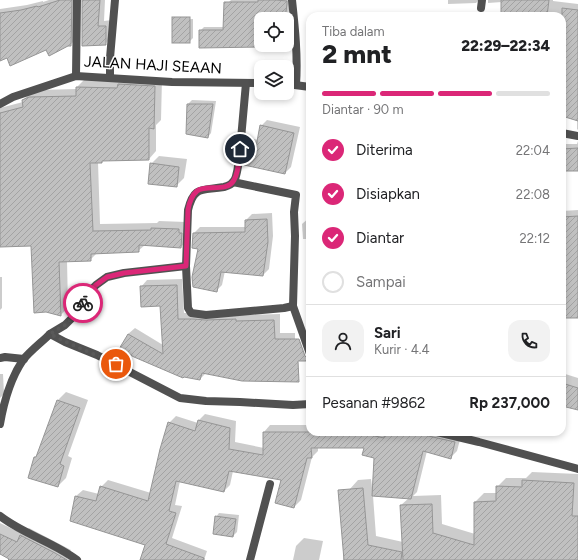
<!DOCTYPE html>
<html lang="id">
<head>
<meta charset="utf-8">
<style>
  body { margin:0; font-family:Figtree,sans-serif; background:#f2f2f2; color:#202124; height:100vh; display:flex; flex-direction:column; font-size:15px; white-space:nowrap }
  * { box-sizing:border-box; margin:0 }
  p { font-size:13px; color:#757577 }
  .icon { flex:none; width:22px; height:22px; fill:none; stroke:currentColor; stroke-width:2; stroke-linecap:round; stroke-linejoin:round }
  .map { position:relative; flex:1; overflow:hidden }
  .side { position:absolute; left:306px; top:12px; width:260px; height:424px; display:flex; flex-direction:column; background:#fff; border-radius:12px; box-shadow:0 2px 6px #0003 }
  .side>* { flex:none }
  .controls { position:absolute; left:254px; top:12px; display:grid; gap:8px }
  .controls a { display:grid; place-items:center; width:40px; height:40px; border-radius:8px; background:#fff; box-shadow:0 2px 6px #0003; font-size:20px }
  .pin { position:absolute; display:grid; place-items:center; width:34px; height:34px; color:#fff; margin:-17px; border:2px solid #fff; border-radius:50%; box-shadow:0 1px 4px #0007 }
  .courier { position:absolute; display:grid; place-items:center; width:40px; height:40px; margin:-20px; border:3px solid #db2777; border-radius:50%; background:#fff; color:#222; box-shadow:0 1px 5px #0007 }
  .overview em { font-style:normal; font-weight:800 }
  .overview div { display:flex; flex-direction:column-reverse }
  .overview { display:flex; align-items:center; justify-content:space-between; height:68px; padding:0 16px }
  h1 { font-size:26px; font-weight:800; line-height:30px }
  .bar { display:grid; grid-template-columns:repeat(4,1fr); gap:6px 4px; align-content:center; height:48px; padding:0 16px }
  .bar i { height:5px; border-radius:3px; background:#e0e0e0 }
  .bar .current { background:#db2777 }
  .bar p { grid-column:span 4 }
  .line { display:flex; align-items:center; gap:10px; padding:0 16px; border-top:1px solid #e0e0e0 }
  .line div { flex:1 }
  .round { display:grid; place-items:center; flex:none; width:42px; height:42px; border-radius:12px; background:#f2f2f2 }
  ol { padding:0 16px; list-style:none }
  li { display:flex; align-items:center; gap:12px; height:44px }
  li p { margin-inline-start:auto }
  li .icon { padding:4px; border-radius:50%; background:#db2777; color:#fff; stroke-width:4 }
  li:last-child { color:#757577 }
  li i { width:22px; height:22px; border:2px solid #e0e0e0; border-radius:50% }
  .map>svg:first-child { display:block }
</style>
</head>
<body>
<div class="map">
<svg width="578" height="560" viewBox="0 0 578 560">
  <defs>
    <pattern id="building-hatch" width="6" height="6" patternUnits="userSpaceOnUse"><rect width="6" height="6" fill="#c0c0c0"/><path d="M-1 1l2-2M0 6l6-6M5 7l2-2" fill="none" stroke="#a3a3a3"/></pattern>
  </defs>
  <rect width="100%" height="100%" fill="#fff"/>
  <g fill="#0003" fill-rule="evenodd">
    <path d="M 49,0 L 77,0 L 76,39 L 70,45 L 7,56 L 0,60 L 0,9 L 27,5 L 43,1 L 43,2 Z"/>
    <path d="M 83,0 L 105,0 L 104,21 L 112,20 L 111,38 L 105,44 Z"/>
    <path d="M 231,0 L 290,0 L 287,28 L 287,19 L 261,19 L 261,46 L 200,31 L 204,27 L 224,27 L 229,2 Z"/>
    <path d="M 448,0 L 479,0 L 476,3 L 448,4 Z"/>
    <path d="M 488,0 L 553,0 L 553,1 L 578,4 L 578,130 L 577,129 L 577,119 L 562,115 L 562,16 L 502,16 L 502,2 L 488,3 Z"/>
    <path d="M 193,19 L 193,38 L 189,42 L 177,20 Z"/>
    <path d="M 85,79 L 162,79 L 161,120 L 156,125 L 156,151 L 149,159 L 104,160 L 102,162 L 98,162 L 100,224 L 157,223 L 159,221 L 186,222 L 188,239 L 181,247 L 145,245 L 138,251 L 98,252 L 90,260 L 67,260 L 68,307 L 61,315 L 32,245 L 0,246 L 0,108 L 23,102 L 23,100 L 31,92 L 37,90 L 77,89 L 77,87 Z"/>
    <path d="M 192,100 L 216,101 L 211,133 L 208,137 L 188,104 Z"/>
    <path d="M 267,120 L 300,127 L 291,167 L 285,173 L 248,145 L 254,139 L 258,140 L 261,126 Z"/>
    <path d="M 578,141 L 578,170 L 562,170 L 562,144 L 577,144 Z"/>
    <path d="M 159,156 L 187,159 L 184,178 L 176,186 L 151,164 Z"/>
    <path d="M 578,210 L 578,317 L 562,317 L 562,211 Z"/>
    <path d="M 272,213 L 273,236 L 269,269 L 263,275 L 225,271 L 222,285 L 216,291 L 194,233 L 200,227 L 246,227 L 246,220 L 252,214 Z"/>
    <path d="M 310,217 L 310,239 L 303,239 L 302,224 Z"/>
    <path d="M 0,277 L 2,277 L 2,308 L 0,310 Z"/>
    <path d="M 182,279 L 184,313 L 200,313 L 242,315 L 280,314 L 280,333 L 295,333 L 295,375 L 206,373 L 200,379 L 128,334 L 135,328 L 163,345 L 161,305 L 141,287 L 147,280 Z"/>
    <path d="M 562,373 L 578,378 L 578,409 L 562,405 Z"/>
    <path d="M 0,374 L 3,374 L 4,394 L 0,398 Z"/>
    <path d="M 66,392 L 88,400 L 68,456 L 72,458 L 66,478 L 58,486 L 35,457 L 39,454 L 58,400 Z"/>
    <path d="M 205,414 L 236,421 L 235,442 L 264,448 L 264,432 L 270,425 L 308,425 L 310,423 L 310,432 L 446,432 L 461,436 L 457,451 L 450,458 L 427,451 L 417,492 L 413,496 L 441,495 L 442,524 L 475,534 L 475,502 L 484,493 L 497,493 L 497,487 L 506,478 L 526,478 L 532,472 L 578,474 L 578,560 L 343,560 L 349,490 L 358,480 L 371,479 L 372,487 L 373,487 L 375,457 L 365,447 L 318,447 L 318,451 L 312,457 L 301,500 L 294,507 L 283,479 L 233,471 L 230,485 L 224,491 L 180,481 L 175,505 L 182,506 L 172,538 L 207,551 L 204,560 L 142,560 L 146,544 L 76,496 L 83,490 L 99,494 L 101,487 L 108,480 L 151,493 L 169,423 L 176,416 L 198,423 L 199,420 ZM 373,496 L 409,498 L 401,505 L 403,542 L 376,536 Z"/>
    <path d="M 219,513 L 239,515 L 237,532 L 233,536 L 216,517 Z"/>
    <path d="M 0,523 L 23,534 L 29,528 L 71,550 L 67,558 L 72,560 L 14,560 L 0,553 Z"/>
    <path d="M 304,538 L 323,541 L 319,560 L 293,560 L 296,546 Z"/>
  </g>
  <g fill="url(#building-hatch)" stroke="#959595">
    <path d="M 60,0 L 72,0 L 71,46 L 68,46 L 49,56 L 46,50 L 10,66 L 7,58 L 0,61 L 0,13 L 21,10 L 37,6 L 38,7 Z"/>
    <path d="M 82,0 L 100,0 L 98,26 L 106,26 L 106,45 L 82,46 Z"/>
    <path d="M 258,0 L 276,0 L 287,1 L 287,4 L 285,19 L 261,19 L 261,47 L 199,48 L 199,30 L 223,30 L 224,2 L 258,2 Z"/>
    <path d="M 501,0 L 549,0 L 547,16 L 501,16 Z"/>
    <path d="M 562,8 L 578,10 L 578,121 L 562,116 Z"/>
    <rect x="172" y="17" width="18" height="26"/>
    <path d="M 118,84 L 155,86 L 154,129 L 149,128 L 149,160 L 102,161 L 102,163 L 90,163 L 93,231 L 151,230 L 151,228 L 179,229 L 179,233 L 182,233 L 181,248 L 139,245 L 139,252 L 91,254 L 91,261 L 59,262 L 61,316 L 46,312 L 34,313 L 31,246 L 0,247 L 0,113 L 23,107 L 22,100 L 29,97 L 76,96 L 76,87 L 117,88 Z"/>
    <path d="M 187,104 L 213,104 L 208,138 L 186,134 Z"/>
    <path d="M 260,125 L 294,133 L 285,174 L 244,165 L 247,145 L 256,147 Z"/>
    <path d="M 578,148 L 578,171 L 562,171 L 562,149 Z"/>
    <path d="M 150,163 L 179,167 L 177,187 L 148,184 Z"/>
    <path d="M 578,216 L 578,318 L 562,318 L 562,217 Z"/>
    <path d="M 267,219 L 268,242 L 263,276 L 221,272 L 217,292 L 193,287 L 192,277 L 198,249 L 192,248 L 193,233 L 245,232 L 245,220 Z"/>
    <path d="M 177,285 L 178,319 L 193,319 L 206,320 L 236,319 L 236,321 L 274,320 L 275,339 L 299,339 L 305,356 L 307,358 L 310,359 L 310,361 L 298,361 L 299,382 L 242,381 L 202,373 L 200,380 L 184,377 L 183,378 L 134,357 L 119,349 L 128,334 L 163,354 L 160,306 L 141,307 L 140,286 Z"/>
    <path d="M 562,383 L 578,388 L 578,410 L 562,406 Z"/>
    <path d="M 57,400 L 80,408 L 60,464 L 64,466 L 58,487 L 28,478 L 34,457 L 36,457 Z"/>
    <path d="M 198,420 L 230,428 L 229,449 L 263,455 L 263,432 L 357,432 L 384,438 L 385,432 L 411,432 L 455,442 L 451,459 L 423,451 L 411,499 L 372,496 L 374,458 L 362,455 L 364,448 L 311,448 L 312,458 L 307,458 L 294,508 L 275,503 L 281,480 L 229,471 L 224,492 L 176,481 L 169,511 L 176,513 L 166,544 L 204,558 L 204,560 L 140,560 L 145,545 L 70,521 L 75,496 L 96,501 L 100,486 L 148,501 L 160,449 L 168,422 L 195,431 Z"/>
    <path d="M 522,480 L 574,483 L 572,516 L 578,516 L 578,560 L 403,560 L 400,505 L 432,504 L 433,533 L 474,545 L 474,502 L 496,501 L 496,486 L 522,487 Z"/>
    <path d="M 363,488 L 368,545 L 402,552 L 401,560 L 344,560 L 338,490 Z"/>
    <path d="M 215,516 L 236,519 L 233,537 L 213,534 Z"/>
    <path d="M 0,534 L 17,542 L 20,535 L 55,553 L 67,560 L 8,560 L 9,559 L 0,554 Z"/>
  </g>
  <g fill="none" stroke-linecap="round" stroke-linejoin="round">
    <g stroke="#515151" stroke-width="8">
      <path d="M 292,0 C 295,28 298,56 296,85"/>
      <path d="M 481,8 L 482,0"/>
      <path d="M 76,76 L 77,0"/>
      <path d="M 110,77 L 110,58 L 115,0"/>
      <path d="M 246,83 C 244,106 242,128 240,150 C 239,159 238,174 234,181 C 232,184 228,186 224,187 C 202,191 194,185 188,210 L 186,266 L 188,308 L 191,313 L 206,315 L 284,308 L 293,306"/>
      <path d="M 287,84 L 310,87"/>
      <path d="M 0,104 L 13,97 L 76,76 L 172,82 L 261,83"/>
      <path d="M 562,133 L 578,136"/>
      <path d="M 233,182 L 296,195 L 294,212 L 295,236 L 293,306 L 310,354"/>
      <path d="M 50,334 L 65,325 L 71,319 L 81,306 L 88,293 L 96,285 L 107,277 L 124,273 L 186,266"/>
      <path d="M 0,358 L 5,357 L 24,359"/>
      <path d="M 0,424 C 4,401 10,379 23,360 C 30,351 42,342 50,334 L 65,342 L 97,355 L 180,398 L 206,401 L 240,402 L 293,405 L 310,404"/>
      <path d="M 437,432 L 479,442 L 578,469"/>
      <path d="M 0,516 C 23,534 53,542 77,560"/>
      <path d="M 250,560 L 270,484"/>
    </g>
  </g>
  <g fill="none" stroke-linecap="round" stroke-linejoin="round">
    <path stroke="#595959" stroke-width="4" stroke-dasharray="0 7.2" d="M 83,303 L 71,319 L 65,325 L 50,334 C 71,345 94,354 116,364"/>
    <path stroke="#db2777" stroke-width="5" d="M 83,303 L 88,293 L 96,285 L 107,277 L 124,273 L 186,266 L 188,210 C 189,204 191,196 197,191 C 207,184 227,193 234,180 C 239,172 239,158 240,149"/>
  </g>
  <g text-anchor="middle" stroke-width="3" stroke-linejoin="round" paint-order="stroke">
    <g font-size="15" fill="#000" stroke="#fff">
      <text transform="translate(153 65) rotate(3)" y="5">JALAN HAJI SEAAN</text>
    </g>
  </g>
</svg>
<div class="controls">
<a><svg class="icon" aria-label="locate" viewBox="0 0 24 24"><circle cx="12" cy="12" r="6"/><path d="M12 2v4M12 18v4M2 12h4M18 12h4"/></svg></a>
<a><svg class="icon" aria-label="layers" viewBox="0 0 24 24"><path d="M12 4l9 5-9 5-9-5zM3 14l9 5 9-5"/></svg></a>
</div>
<div class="pin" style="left:116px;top:364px;background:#ea580c"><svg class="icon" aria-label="bag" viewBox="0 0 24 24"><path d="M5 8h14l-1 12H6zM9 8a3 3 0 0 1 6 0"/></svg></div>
<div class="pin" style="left:240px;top:149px;background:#1f2937"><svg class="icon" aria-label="home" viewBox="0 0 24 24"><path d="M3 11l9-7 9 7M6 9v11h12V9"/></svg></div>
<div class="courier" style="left:83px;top:303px"><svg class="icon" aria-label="bike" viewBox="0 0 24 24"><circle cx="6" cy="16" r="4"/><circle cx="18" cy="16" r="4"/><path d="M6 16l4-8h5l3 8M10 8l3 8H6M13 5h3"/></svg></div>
<section class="side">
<div class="overview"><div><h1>2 mnt</h1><p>Tiba dalam</p></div><em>22:29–22:34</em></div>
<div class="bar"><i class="current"></i><i class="current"></i><i class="current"></i><i></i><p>Diantar · 90 m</p></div>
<ol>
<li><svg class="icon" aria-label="check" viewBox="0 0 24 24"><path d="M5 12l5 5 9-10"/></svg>Diterima<p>22:04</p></li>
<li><svg class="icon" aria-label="check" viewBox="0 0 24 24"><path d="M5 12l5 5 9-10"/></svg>Disiapkan<p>22:08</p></li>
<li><svg class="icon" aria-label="check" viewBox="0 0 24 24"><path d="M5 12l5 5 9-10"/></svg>Diantar<p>22:12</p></li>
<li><i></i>Sampai</li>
</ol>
<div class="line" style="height:72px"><a class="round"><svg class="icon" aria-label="person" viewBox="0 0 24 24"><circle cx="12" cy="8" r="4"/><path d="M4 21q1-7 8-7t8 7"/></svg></a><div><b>Sari</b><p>Kurir · 4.4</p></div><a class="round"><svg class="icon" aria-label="phone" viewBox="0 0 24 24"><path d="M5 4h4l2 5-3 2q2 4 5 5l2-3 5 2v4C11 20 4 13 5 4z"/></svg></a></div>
<div class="line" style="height:52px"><div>Pesanan #9862</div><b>Rp 237,000</b></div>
</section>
</div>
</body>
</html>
